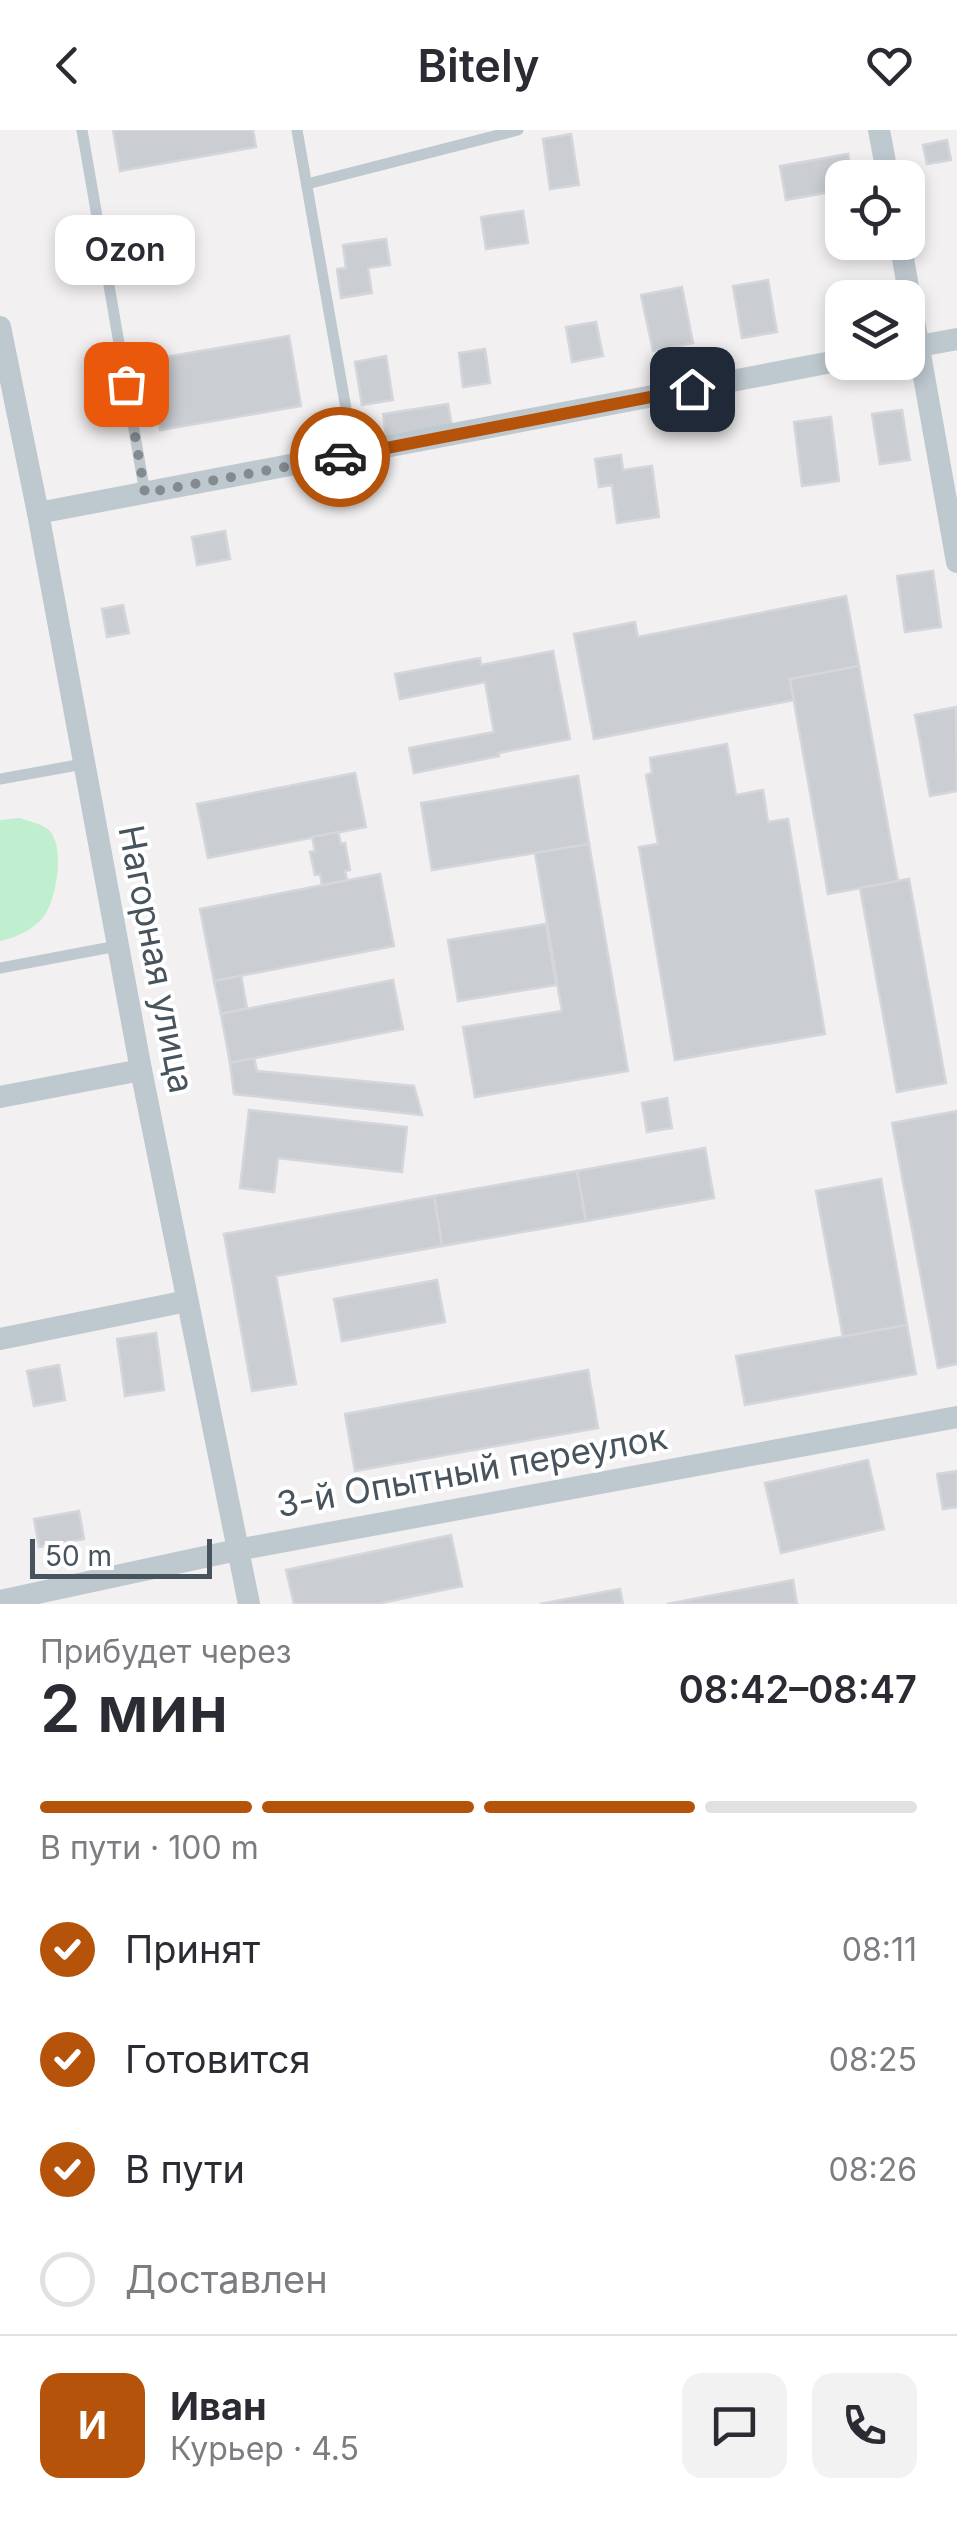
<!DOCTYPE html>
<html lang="ru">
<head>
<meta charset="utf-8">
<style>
  body { margin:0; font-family:Inter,sans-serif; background:#f2f2f3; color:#2b2b33; height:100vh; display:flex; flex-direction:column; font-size:38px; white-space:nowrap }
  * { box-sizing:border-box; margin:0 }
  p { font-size:32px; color:#7c7c81 }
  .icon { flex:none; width:55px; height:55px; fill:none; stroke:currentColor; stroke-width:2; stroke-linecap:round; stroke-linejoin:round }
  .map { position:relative; height:1474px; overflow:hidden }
  .side { display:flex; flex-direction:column; background:#fff; flex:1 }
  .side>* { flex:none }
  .buttons { position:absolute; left:825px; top:30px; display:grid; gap:20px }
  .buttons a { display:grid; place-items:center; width:100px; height:100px; border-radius:20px; background:#fff; box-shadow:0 5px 15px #0003; font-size:50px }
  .scale { position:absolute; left:30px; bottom:25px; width:182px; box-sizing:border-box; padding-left:10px; border:5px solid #48545d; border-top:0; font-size:28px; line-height:35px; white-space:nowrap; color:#48545d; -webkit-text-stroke:8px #fff; paint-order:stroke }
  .pin { position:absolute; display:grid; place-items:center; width:85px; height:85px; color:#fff; margin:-42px; border-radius:20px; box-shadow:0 5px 15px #0006 }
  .courier { position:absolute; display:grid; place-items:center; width:100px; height:100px; margin:-50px; border:8px solid #b45309; border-radius:50%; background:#fff; color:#222; box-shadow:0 2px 12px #0007 }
  .bubble { position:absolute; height:70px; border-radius:20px; background:#fff; box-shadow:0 5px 15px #0003; font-size:32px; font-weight:600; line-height:70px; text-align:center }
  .summary em { font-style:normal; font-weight:600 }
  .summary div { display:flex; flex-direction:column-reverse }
  .summary { display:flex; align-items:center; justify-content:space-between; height:170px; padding:0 40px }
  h1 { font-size:65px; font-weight:600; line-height:75px }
  .bar { display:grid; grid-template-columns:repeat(4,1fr); gap:15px 10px; align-content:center; height:120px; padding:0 40px }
  .bar i { height:12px; border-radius:8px; background:#e1e1e2 }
  .bar .current { background:#b45309 }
  .bar p { grid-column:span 4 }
  .line { display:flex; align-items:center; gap:25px; padding:0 40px; border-top:2px solid #e1e1e2 }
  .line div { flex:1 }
  .round { display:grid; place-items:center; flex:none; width:105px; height:105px; border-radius:20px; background:#f2f2f3 }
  ol { padding:0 40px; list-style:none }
  li { display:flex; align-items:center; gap:30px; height:110px }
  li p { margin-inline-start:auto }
  li .icon { padding:10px; border-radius:50%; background:#b45309; color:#fff; stroke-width:4 }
  li:last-child { color:#7c7c81 }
  li i { width:55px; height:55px; border:5px solid #e1e1e2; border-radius:50% }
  header { display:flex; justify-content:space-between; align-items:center; height:130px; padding:0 40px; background:#fff; font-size:45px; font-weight:600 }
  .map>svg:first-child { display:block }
</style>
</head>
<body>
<header><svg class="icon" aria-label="back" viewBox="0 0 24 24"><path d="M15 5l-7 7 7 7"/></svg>Bitely<svg class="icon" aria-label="heart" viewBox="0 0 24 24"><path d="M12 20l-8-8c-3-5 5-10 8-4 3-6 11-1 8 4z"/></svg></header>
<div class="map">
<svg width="957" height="1474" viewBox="0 0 957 1474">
  <rect width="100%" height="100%" fill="#f2f0f0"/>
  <path fill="#bfefcf" d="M 20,688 C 28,691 42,694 49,700 C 65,717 57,764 46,783 C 37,798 16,808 0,811 L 0,690 Z"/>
  <g fill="#cacdd2" stroke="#d4d6db" stroke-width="2.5">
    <path d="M 113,0 L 253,0 L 256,17 L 120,41 Z"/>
    <path d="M 571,4 L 579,55 L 550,59 L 543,9 Z"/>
    <path d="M 947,10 L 951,30 L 927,34 L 923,15 Z"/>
    <path d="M 848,24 L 852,48 L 842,48 L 842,60 L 786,70 L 780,36 Z"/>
    <path d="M 523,81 L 528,113 L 486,119 L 481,87 Z"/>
    <path d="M 386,109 L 390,135 L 368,138 L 372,163 L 341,168 L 337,139 L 346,138 L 343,115 Z"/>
    <path d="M 768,150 L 777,202 L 742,208 L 733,156 Z"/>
    <path d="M 682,157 L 693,213 L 653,221 L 641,165 Z"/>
    <path d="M 877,157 L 878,168 L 842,168 L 842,190 L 838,165 Z"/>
    <path d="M 596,192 L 603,226 L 572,232 L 566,197 Z"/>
    <path d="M 289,206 L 301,276 L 160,300 L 148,230 Z"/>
    <path d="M 485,219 L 490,253 L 463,257 L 459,223 Z"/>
    <path d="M 386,226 L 393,270 L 362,275 L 355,232 Z"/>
    <path d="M 448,274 L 452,296 L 386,307 L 383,284 Z"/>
    <path d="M 902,280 L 910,330 L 880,334 L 872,284 Z"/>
    <path d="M 831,287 L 839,351 L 802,356 L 794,292 Z"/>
    <path d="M 621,325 L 623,340 L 652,336 L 659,387 L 617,393 L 612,355 L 599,357 L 595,329 Z"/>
    <path d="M 225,401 L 230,429 L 197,435 L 192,407 Z"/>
    <path d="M 933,441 L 941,497 L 905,502 L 897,446 Z"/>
    <path d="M 846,466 L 859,536 L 790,549 L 794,570 L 594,609 L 574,504 L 635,492 L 638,507 Z"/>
    <path d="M 123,475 L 129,503 L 107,507 L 102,479 Z"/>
    <path d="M 553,521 L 570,609 L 498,623 L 499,626 L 414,643 L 409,618 L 494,602 L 485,552 L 400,569 L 395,544 L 480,528 L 481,535 Z"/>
    <path d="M 859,536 L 898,751 L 828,764 L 790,549 Z"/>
    <path d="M 956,577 L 957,661 L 930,666 L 915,585 Z"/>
    <path d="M 727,614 L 736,665 L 763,660 L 768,692 L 788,689 L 825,904 L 675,930 L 639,717 L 658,714 L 646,645 L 652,643 L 650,628 Z"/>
    <path d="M 355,643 L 366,697 L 208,728 L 197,674 Z"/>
    <path d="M 578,646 L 589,714 L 432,740 L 421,673 Z"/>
    <path d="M 338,702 L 341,714 L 345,713 L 350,740 L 345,741 L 347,750 L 322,755 L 320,744 L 315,745 L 310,722 L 315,721 L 312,707 Z"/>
    <path d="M 589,714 L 628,941 L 475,967 L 463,897 L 562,881 L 535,723 Z"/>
    <path d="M 380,744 L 394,816 L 214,851 L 200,779 Z"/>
    <path d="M 909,749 L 946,953 L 897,962 L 860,758 Z"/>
    <path d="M 546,794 L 556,855 L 458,871 L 448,810 Z"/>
    <path d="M 241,846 L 247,878 L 221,884 L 214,851 Z"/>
    <path d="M 393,850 L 403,899 L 230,933 L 221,884 Z"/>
    <path d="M 254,928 L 257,941 L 414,956 L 422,985 L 234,964 L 230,933 Z"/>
    <path d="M 667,968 L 672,998 L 647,1002 L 642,973 Z"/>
    <path d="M 249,980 L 407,997 L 402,1042 L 278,1028 L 274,1062 L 240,1058 Z"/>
    <path d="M 957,981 L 957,1234 L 938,1238 L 892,993 Z"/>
    <path d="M 705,1018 L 714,1068 L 586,1091 L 577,1041 Z"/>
    <path d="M 577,1041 L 586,1091 L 442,1116 L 434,1066 Z"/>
    <path d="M 881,1049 L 907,1195 L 843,1207 L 816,1061 Z"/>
    <path d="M 434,1066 L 442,1116 L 276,1146 L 296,1254 L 252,1261 L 224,1104 Z"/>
    <path d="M 437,1150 L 445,1192 L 342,1211 L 334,1169 Z"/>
    <path d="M 907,1195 L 916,1244 L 745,1275 L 736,1226 Z"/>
    <path d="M 156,1203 L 164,1260 L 125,1266 L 117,1209 Z"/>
    <path d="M 59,1235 L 65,1270 L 34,1276 L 27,1241 Z"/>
    <path d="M 588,1240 L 598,1298 L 355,1341 L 345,1284 Z"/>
    <path d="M 868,1330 L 884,1399 L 781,1423 L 765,1353 Z"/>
    <path d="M 957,1341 L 957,1377 L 943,1379 L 937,1344 Z"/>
    <path d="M 79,1381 L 84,1409 L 39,1417 L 34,1389 Z"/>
    <path d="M 451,1405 L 462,1456 L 377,1474 L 294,1474 L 286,1440 Z"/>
    <path d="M 793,1450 L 797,1474 L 667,1474 Z"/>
    <path d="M 620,1459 L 623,1474 L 540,1474 Z"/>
  </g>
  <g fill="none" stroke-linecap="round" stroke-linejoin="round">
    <g stroke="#bec8cf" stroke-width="11">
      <path d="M 82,0 L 145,363"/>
      <path d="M 297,0 L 354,324"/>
      <path d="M 307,54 L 518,0"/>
      <path d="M 0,649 L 83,634"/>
      <path d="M 0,838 L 117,816"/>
    </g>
    <g stroke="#bec8cf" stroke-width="22">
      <path d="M 879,0 L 888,48"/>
      <path d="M 900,112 L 957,432"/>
      <path d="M 0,197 L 38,383 L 141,940 L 249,1474"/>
      <path d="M 908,218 L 957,209"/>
      <path d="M 38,383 L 842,230"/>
      <path d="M 0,967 L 141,940"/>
      <path d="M 0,1209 L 187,1171"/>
      <path d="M 0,1471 L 237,1420 L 957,1287"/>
    </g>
  </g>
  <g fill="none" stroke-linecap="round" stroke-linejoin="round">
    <path stroke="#848b90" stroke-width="10" stroke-dasharray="0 18" d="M 126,254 L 145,363 L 340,327"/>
    <path stroke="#b45309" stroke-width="12" d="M 340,327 L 692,259"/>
  </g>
  <g text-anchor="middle" stroke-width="8" stroke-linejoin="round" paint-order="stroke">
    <g font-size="35" fill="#48545d" stroke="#fff">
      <text transform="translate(156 829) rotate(79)" y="12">Нагорная улица</text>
      <text transform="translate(472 1341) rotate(-10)" y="12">3-й Опытный переулок</text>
    </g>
  </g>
</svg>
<div class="buttons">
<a><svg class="icon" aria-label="locate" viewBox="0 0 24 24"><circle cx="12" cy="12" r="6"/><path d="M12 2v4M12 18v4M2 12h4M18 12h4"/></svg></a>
<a><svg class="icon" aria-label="layers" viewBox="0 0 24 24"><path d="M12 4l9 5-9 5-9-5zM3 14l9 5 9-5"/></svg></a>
</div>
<div class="scale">50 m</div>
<div class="pin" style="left:126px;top:254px;background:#ea580c"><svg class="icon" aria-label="bag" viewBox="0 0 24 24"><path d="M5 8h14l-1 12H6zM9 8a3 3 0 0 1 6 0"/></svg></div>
<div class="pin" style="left:692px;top:259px;background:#1f2937"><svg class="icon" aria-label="home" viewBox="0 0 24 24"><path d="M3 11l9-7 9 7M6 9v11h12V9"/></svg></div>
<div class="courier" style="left:340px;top:327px"><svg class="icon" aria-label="car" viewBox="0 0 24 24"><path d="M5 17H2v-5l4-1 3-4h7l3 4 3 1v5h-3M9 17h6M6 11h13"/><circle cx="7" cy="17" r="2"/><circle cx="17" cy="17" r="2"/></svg></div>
<div class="bubble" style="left:55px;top:85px;width:140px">Ozon</div>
</div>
<section class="side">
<div class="summary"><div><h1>2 мин</h1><p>Прибудет через</p></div><em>08:42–08:47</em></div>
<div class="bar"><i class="current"></i><i class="current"></i><i class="current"></i><i></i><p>В пути · 100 m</p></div>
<ol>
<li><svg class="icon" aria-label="check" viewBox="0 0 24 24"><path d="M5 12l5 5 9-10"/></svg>Принят<p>08:11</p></li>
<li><svg class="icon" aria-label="check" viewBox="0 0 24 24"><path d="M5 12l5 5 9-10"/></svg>Готовится<p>08:25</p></li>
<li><svg class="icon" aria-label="check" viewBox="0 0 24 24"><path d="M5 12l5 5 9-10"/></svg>В пути<p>08:26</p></li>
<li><i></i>Доставлен</li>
</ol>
<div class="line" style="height:180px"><b class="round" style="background:#b45309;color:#fff">И</b><div><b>Иван</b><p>Курьер · 4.5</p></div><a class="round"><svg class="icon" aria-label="chat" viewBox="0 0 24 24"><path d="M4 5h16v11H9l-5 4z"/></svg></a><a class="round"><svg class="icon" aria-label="phone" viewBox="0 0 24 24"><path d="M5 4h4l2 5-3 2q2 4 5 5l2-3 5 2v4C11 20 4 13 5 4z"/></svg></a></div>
</section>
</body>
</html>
